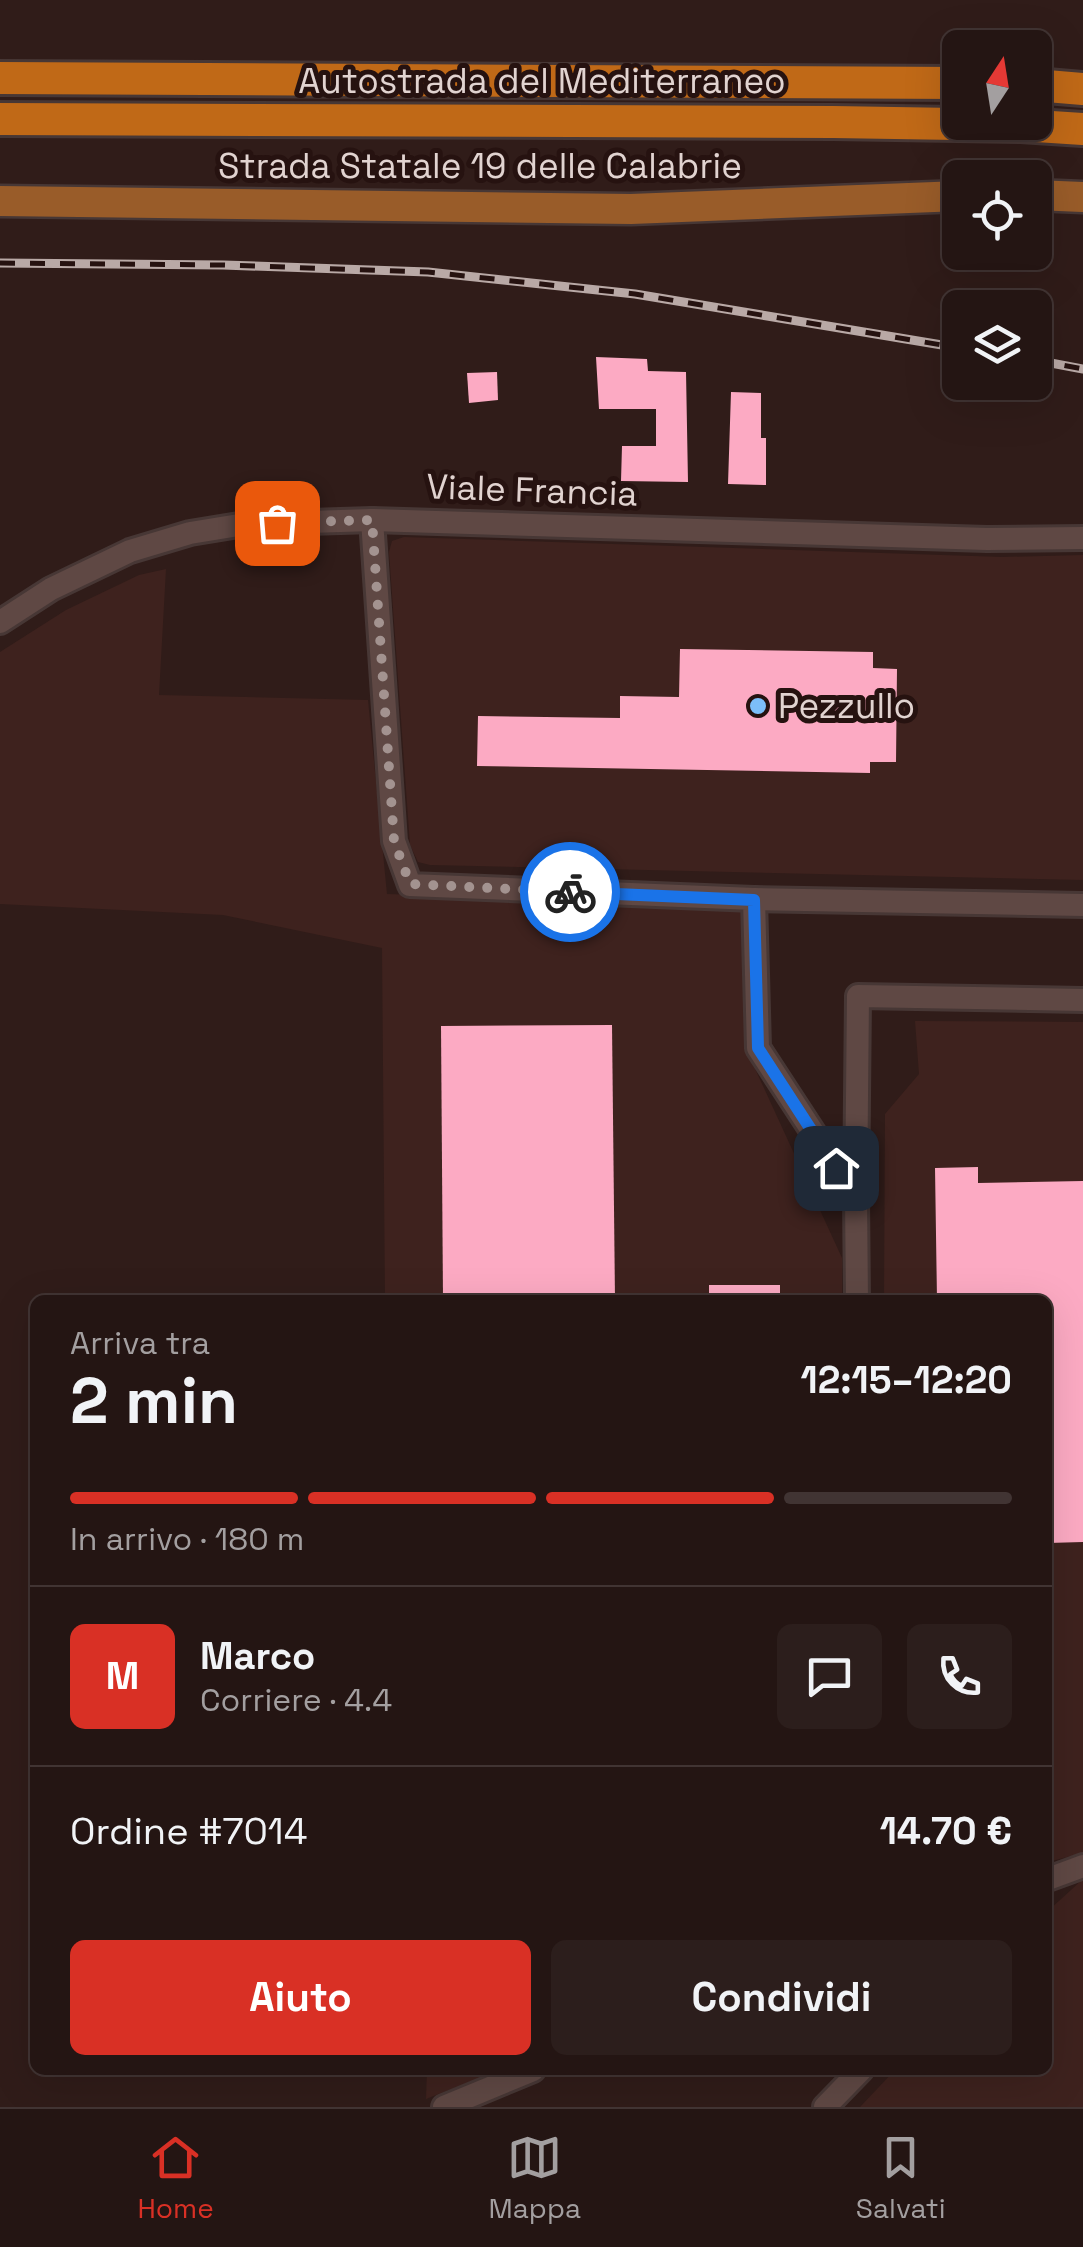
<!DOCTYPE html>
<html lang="it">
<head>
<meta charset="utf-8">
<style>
  body { margin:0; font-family:"Space Grotesk",sans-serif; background:#2c1e1c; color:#f1f3f6; height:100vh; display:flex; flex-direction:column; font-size:38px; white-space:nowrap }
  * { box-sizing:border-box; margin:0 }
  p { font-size:32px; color:#a39fa0 }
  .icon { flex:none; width:55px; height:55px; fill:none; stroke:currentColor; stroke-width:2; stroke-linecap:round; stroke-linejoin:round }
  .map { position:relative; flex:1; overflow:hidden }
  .panel { position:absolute; left:30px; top:1295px; width:1022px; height:780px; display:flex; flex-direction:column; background:#241513; border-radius:15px; box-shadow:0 10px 40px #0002,0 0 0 2px #413433 }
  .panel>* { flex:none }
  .needle { width:65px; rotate:12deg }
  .tools { position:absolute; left:942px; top:30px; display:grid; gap:20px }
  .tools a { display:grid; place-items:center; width:110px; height:110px; border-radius:15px; background:#241513; box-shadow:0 10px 40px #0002,0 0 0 2px #413433; font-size:50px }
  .pin { position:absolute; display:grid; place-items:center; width:85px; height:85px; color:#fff; margin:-42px; border-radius:20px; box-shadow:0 5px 15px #0006 }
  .courier { position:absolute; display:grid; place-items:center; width:100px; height:100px; margin:-50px; border:8px solid #1a73e8; border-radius:50%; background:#fff; color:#222; box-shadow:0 2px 12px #0007 }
  .overview em { font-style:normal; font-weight:600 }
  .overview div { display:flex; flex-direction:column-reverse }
  .overview { display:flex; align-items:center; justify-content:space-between; height:170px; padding:0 40px }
  h1 { font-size:65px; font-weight:600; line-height:75px }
  .bar { display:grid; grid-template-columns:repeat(4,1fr); gap:15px 10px; align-content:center; height:120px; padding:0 40px }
  .bar i { height:12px; border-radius:8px; background:#413433 }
  .bar .current { background:#d93025 }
  .bar p { grid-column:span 4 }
  .line { display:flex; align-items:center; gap:25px; padding:0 40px; border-top:2px solid #413433 }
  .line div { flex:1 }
  .round { display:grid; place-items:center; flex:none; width:105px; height:105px; border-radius:15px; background:#2c1e1c }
  .cta { display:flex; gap:20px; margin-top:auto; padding:20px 40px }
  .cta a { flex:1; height:115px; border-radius:15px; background:#d93025; color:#fff; font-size:40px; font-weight:600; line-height:115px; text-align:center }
  .cta a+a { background:#2c1e1c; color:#f1f3f6 }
  .menu { display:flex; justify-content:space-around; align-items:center; height:140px; border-top:2px solid #413433; background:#241513; font-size:28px; color:#a39fa0 }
  .menu a { display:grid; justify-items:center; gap:5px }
  .menu .current { color:#d93025 }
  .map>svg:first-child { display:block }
</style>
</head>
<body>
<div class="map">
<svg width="1083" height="2107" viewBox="0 0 1083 2107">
  <rect width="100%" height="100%" fill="#301c19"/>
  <g fill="#3e221e">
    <path d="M 404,537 L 1002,557 L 1083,555 L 1083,880 L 430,865 L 418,862 L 410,845 L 389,552 L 392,541 Z"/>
    <path d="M 166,569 L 159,695 L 368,700 L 387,894 L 742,906 L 746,1049 L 842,1258 L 842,1300 L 385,1300 L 382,948 L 223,915 L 0,904 L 0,652 L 66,610 L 139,575 Z"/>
    <path d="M 915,1021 L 1083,1022 L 1083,1853 L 1048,1862 L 1048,1300 L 884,1300 L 885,1114 L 919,1074 Z"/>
    <path d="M 1083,1879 L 1083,2107 L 860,2107 L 895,2070 L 1048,2070 L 1048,1911 Z"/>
    <path d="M 427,2070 L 500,2070 L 426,2099 Z"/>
  </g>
  <g fill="#fcaac3">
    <path d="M 596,357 L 647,359 L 648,371 L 686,372 L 688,482 L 621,481 L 622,446 L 656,446 L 656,409 L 599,409 Z"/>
    <path d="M 497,372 L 498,400 L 469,403 L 467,373 Z"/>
    <path d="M 731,392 L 761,393 L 761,438 L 766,438 L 766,485 L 728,484 Z"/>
    <path d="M 680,649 L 873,652 L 873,668 L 897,669 L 896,762 L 870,762 L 870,773 L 477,766 L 478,716 L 620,718 L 620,696 L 679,697 Z"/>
    <path d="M 612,1025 L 615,1300 L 443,1300 L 441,1026 Z"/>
    <path d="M 978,1167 L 978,1183 L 1083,1181 L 1083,1542 L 1048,1543 L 1048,1300 L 937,1300 L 935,1168 Z"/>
    <rect x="709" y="1285" width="71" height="15"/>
  </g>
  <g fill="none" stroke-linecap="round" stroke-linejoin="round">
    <defs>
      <g id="minor">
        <path d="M 372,520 L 394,841 L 410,885 L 754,899 L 758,1048 L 856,1198 L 857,1300"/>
        <path d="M 0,622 L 51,589 L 130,551 L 190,533 L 245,524 L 372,520 L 987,539 L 1083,538"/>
        <path d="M 754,899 L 1083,905"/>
        <path d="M 856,1198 L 858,996 L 1083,1000"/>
        <path d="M 1048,1879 L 1083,1866"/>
        <path d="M 444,2107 L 533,2070"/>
        <path d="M 825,2107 L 861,2070"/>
      </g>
      <g id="major">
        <path d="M 1035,195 L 1083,197"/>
        <path d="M 0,201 L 631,209 L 960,196"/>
      </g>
      <g id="highway">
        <path d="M 0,78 L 960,83"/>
        <path d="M 1035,85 L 1083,89"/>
        <path d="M 0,119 L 833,122 L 1021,125 L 1083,129"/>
      </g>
    </defs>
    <use href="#minor" stroke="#473735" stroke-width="28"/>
    <use href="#major" stroke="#473735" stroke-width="35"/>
    <use href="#highway" stroke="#473735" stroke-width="38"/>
    <use href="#minor" stroke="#5f4844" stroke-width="22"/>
    <use href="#major" stroke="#995c29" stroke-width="30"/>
    <use href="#highway" stroke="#c06917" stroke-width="32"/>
    <defs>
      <g id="rail">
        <path d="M 0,263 L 223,265 L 428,272 L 635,294 L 960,348"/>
        <path d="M 1035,360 L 1083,369"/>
      </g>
    </defs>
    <use href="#rail" stroke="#b9a9a6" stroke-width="9"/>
    <use href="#rail" stroke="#261210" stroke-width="5" stroke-dasharray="15" stroke-linecap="butt"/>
  </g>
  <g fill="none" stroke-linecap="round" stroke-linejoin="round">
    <path stroke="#a39390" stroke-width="10" stroke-dasharray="0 18" d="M 277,523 L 372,520 L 394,841 L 410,884 L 570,892"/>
    <path stroke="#1a73e8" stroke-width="12" d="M 570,892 L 754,900 L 758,1048 L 836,1168"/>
  </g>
  <circle fill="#7cbef9" stroke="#261210" stroke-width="4" cx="758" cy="706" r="10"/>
  <g text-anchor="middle" stroke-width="10" stroke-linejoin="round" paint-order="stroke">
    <g font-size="35" fill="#e1d3d0" stroke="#261210">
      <text x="542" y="93">Autostrada del Mediterraneo</text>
      <text x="480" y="178">Strada Statale 19 delle Calabrie</text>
      <text transform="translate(532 490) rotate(2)" y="12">Viale Francia</text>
    </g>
    <g font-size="35" fill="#e1d3d0" stroke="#261210" text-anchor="start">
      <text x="778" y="718">Pezzullo</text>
    </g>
  </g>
</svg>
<div class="tools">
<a><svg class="needle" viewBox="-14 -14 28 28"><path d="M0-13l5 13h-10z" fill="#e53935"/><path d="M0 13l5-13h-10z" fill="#a39fa0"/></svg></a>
<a><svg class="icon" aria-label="locate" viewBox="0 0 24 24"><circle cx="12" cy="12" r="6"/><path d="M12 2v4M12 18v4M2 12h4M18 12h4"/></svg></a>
<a><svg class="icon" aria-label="layers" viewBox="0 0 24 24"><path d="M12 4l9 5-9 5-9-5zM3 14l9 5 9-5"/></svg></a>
</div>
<div class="pin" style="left:277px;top:523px;background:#ea580c"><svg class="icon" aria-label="bag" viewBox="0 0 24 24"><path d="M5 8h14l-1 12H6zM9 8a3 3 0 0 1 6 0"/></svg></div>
<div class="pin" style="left:836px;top:1168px;background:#1f2937"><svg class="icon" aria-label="home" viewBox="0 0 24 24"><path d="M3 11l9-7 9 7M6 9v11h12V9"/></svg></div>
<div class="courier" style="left:570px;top:892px"><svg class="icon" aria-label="bike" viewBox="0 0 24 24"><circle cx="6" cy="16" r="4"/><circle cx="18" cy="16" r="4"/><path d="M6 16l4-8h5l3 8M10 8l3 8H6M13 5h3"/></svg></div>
<section class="panel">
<div class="overview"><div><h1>2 min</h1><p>Arriva tra</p></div><em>12:15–12:20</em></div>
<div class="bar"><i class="current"></i><i class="current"></i><i class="current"></i><i></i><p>In arrivo · 180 m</p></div>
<div class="line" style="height:180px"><b class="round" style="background:#d93025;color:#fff">M</b><div><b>Marco</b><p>Corriere · 4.4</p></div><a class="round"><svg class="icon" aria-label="chat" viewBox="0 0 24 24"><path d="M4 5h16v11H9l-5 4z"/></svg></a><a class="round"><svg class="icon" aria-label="phone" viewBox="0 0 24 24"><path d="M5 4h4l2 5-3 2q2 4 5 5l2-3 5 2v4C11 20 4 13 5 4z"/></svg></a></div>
<div class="line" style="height:130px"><div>Ordine #7014</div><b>14.70 €</b></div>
<div class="cta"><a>Aiuto</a><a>Condividi</a></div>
</section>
</div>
<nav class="menu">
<a class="current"><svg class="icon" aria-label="home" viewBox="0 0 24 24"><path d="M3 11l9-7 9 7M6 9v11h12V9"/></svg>Home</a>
<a><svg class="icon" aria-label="map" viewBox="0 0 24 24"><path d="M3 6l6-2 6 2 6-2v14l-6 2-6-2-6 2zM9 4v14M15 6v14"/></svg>Mappa</a>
<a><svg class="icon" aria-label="saved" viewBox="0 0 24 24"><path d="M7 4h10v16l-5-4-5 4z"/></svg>Salvati</a>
</nav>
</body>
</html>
